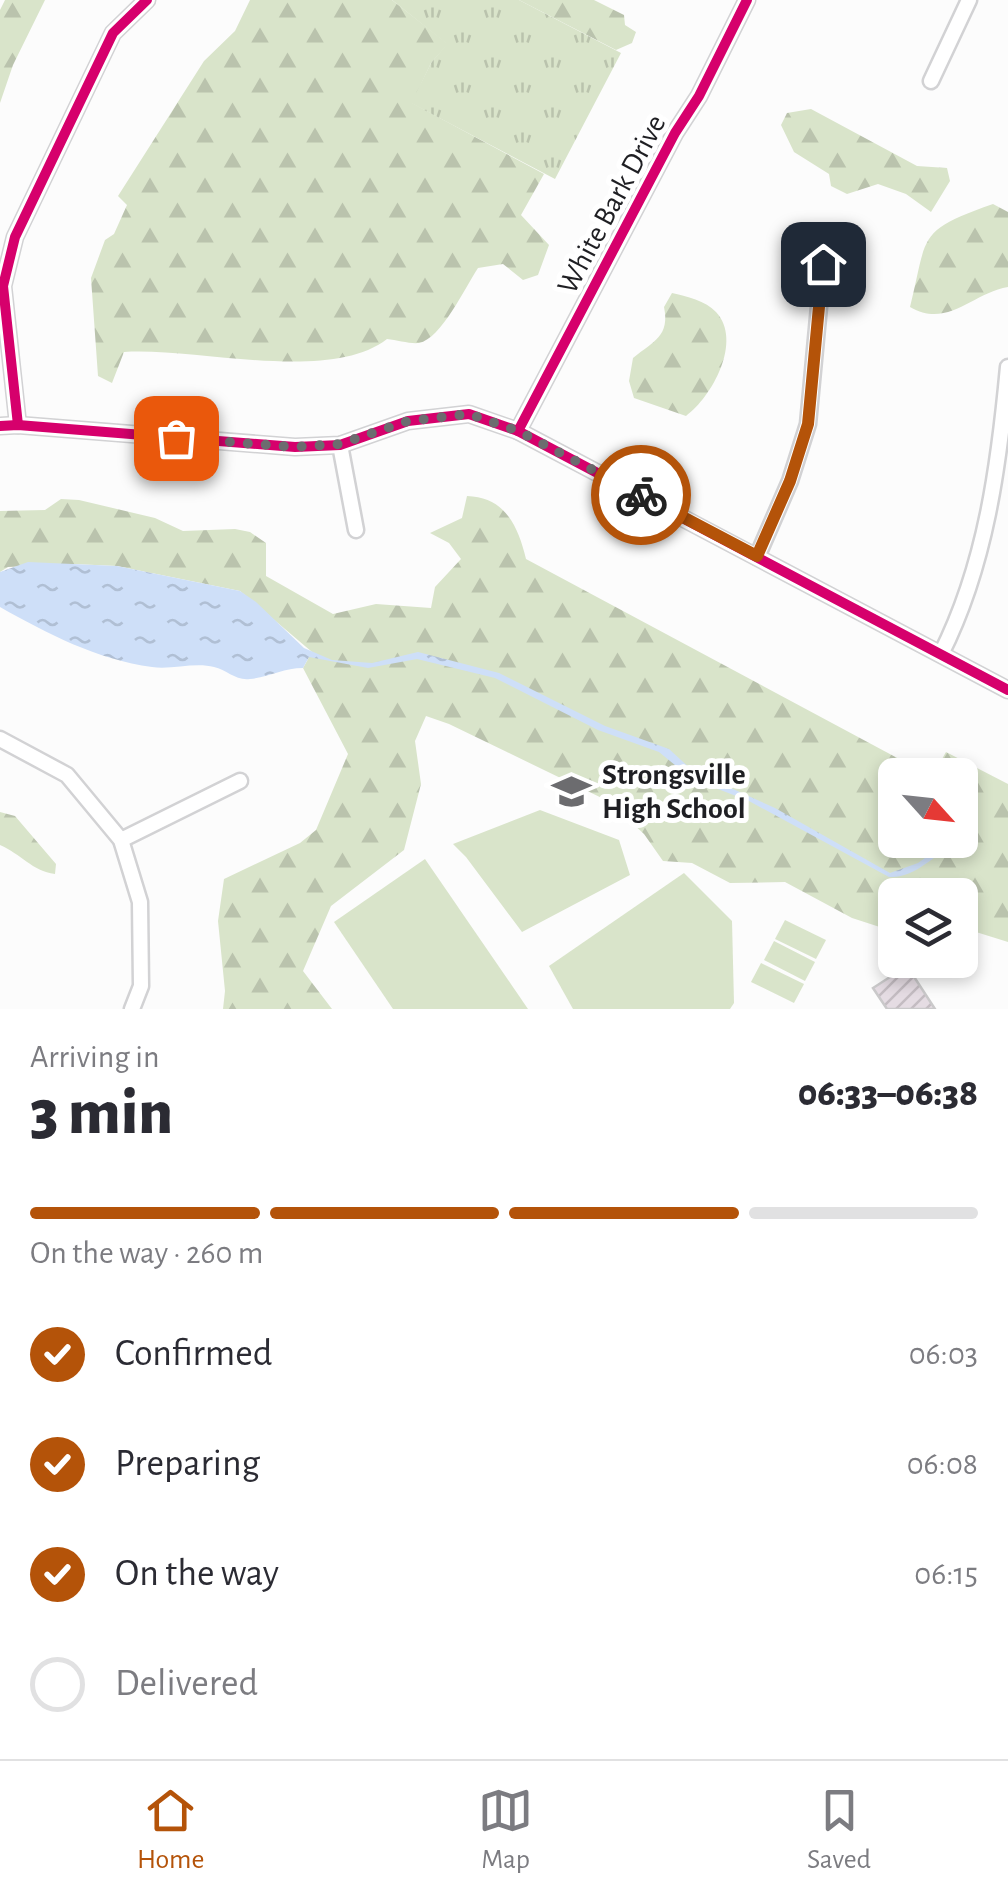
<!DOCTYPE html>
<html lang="en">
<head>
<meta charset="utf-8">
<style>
  body { margin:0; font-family:"Alegreya Sans",sans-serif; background:#f2f2f3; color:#2b2b33; height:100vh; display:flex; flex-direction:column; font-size:38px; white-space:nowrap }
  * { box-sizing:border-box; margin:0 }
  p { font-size:32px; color:#7c7c81 }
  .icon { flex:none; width:55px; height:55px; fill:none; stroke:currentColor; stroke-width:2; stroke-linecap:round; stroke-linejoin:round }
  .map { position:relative; height:1009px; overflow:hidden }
  .panel { display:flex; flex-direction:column; background:#fff; flex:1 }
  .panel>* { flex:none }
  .needle { width:65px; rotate:117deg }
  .fabs { position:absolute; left:878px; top:758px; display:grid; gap:20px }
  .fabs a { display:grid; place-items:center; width:100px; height:100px; border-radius:15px; background:#fff; box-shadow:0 5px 15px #0003; font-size:50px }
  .pin { position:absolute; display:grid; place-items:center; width:85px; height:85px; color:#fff; margin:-42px; border-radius:20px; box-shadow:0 5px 15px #0006 }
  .courier { position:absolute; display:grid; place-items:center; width:100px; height:100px; margin:-50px; border:8px solid #b45309; border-radius:50%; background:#fff; color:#222; box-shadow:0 2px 12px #0007 }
  .head em { font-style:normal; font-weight:800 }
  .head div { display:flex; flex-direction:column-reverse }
  .head { display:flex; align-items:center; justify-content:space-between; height:170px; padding:0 30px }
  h1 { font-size:65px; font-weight:800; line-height:75px }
  .bar { display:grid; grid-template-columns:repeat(4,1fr); gap:15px 10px; align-content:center; height:120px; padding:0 30px }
  .bar i { height:12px; border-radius:8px; background:#e1e1e2 }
  .bar .selected { background:#b45309 }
  .bar p { grid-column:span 4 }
  ol { padding:0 30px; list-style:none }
  li { display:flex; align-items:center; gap:30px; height:110px }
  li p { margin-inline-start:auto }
  li .icon { padding:10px; border-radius:50%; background:#b45309; color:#fff; stroke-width:4 }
  li:last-child { color:#7c7c81 }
  li i { width:55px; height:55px; border:5px solid #e1e1e2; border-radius:50% }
  .menu { display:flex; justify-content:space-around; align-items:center; height:140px; border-top:2px solid #e1e1e2; background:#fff; font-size:28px; color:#7c7c81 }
  .menu a { display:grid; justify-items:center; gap:5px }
  .menu .selected { color:#b45309 }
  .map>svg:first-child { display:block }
</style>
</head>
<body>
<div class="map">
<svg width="1008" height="1009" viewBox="0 0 1008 1009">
  <defs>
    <pattern id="forest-firs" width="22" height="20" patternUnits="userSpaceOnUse" patternTransform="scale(2.5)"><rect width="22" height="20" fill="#d9e4ca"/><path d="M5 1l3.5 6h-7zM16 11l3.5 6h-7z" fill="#bac3ad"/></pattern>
    <pattern id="park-tufts" width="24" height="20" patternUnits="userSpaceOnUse" patternTransform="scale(2.5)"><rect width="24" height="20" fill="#d9e4ca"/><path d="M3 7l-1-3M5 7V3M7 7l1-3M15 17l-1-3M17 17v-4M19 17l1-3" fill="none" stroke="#bac3ad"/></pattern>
    <pattern id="water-ripples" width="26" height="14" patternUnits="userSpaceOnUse" patternTransform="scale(2.5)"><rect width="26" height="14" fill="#cedff8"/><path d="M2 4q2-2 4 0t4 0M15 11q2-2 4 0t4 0" fill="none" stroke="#b0bfd4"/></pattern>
    <pattern id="building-hatch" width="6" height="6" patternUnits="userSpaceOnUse" patternTransform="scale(2.5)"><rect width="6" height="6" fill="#e5dce3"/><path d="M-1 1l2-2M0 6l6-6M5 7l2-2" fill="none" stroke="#c4bcc2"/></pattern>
  </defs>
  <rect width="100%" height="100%" fill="#fcfcfc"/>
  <g fill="#d9e4ca">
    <path d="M 540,810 L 619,840 L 630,875 L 522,932 L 466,857 L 453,844 Z"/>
    <path d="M 425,859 L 528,1009 L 393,1009 L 334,922 Z"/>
    <path d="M 684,873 L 732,921 L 734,1003 L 730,1009 L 573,1009 L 549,966 Z"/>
    <path d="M 785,920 L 826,940 L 816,959 L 775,939 Z"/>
    <path d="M 774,941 L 815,962 L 805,981 L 764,960 Z"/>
    <path d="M 761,963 L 804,984 L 794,1003 L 751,982 Z"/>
  </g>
  <g fill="url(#forest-firs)">
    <path d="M 5,0 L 45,0 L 13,65 L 0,103 L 0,10 Z"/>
    <path d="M 250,0 L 392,0 L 448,44 L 431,63 L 412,103 L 544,174 L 521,215 L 549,245 L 538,275 L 523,280 L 503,264 L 478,268 C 466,286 441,339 419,343 C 410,344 397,340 387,339 C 329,384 196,347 124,352 L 112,383 L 98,376 L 91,278 L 105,240 L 114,234 L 127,205 L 118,196 L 204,61 L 235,31 Z"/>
    <path d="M 519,0 L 594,0 L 624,15 L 625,25 L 636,32 L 632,43 L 616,50 Z"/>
    <path d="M 811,109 L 917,166 L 947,168 L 950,181 L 931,212 L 906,194 L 878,184 L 847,194 L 831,186 L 829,174 L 794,152 L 781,125 L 787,113 Z"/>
    <path d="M 993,204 L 1008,212 L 1008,287 C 972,293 948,329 910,307 C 928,235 916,231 993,204 Z"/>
    <path d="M 672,293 C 686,296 706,301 716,312 C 743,341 712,397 686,416 L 634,398 L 629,381 L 633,358 C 654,341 670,336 664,307 Z"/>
    <path d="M 467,496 C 505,497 518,526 526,559 L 929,775 L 895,775 L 895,840 L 960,840 L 960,775 L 933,775 L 946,752 L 1008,784 L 1008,942 L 960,927 L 960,895 L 895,895 L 895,930 L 889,930 L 852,918 L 785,882 L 730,883 L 692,863 L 663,861 L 644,834 L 608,801 L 449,724 L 426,716 L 415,741 L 421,784 L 404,850 L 331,906 L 303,971 L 332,1009 L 223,1009 L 225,991 L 218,921 L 224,879 L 300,843 L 316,830 L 348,754 L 303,668 L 312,652 L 240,591 L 117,566 L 73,564 L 8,567 L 0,572 L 0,511 L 45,510 L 61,499 L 79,500 L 155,518 L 183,531 L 235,529 L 250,532 L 266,543 L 266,576 L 333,614 L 376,604 L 431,608 L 435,587 L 461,559 L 449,543 L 430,533 L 462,518 Z"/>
    <path d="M 0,812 L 15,816 L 56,864 L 55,874 C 32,871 21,854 0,845 Z"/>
  </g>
  <path fill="url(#park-tufts)" d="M 392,0 L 519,0 L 621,53 L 555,179 L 411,103 L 431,63 L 447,44 Z"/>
  <path fill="url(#water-ripples)" d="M 28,562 L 117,566 L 240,591 L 256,602 L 304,648 L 332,660 L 372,663 L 418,652 L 499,673 L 605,726 L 669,749 L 693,771 L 775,808 L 890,873 L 918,863 L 950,840 L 957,840 C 937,854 914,879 889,877 L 749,801 L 692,779 L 659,752 L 598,730 L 495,678 L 417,659 L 368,668 L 309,657 L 303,668 C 284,668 269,677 250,679 C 236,681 227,670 214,667 C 195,662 171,670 152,667 C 98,660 46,633 0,607 L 0,572 Z"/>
  <path fill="url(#building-hatch)" stroke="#cac9ca" stroke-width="2.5" d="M 907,966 L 935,1009 L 887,1009 L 873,988 Z"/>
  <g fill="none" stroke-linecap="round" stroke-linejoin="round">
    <defs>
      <g id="minor">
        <path d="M 931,81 L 969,0"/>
        <path d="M 18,425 L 3,286 L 15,237 L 113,33 L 147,0"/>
        <path d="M 0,426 L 18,425 L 295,447 L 340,445 L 408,421 L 469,414 L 518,431 L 1008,690"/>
        <path d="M 518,431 L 675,133 L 699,96 L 747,0"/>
        <path d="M 340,445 L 356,530"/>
        <path d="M 757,557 L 790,481 L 808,424 L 823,264"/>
        <path d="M 941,654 C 986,565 999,464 1008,367"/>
        <path d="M 0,739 L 67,775 L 121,840 L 140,902 L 141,986 L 132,1009"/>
        <path d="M 121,840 L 240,781"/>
      </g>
    </defs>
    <use href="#minor" stroke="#d2d2d4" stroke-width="19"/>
    <use href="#minor" stroke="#fff" stroke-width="14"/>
    <defs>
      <g id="cycleway">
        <path d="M 18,425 L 3,286 L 15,237 L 113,33 L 147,0"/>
        <path d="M 0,426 L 18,425 L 295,447 L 340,445 L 408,421 L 469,414 L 518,431 L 1008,690"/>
        <path d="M 518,431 L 675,133 L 699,96 L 747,0"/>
      </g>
    </defs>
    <use href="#cycleway" stroke="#fff" stroke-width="16"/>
    <use href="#cycleway" stroke="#d6006c" stroke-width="10"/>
  </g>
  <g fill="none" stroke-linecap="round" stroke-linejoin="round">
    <path stroke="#6c6c6f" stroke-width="10" stroke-dasharray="0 18" d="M 176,438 L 295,447 L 340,444 L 408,421 L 469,414 L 518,431 L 641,495"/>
    <path stroke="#b45309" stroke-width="12" d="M 641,495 L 757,556 L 790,481 L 808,424 L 823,264"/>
  </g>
  <defs>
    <symbol id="school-bare" viewBox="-9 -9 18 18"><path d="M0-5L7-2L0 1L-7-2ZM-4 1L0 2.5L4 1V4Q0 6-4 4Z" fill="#6c6c6f" stroke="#fff" stroke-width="2.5" paint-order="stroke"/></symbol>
  </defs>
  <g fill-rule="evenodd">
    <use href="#school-bare" x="544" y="764" width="55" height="55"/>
  </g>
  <g text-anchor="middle" stroke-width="10" stroke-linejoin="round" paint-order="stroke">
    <g font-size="30" fill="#1f1f23" stroke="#fff">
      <text transform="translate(611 204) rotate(-62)" y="10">White Bark Drive</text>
    </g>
    <g font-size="30" font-weight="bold" fill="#1f1f23" stroke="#fff" text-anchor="start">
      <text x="602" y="784">Strongsville<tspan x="602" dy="34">High School</tspan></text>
    </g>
  </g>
</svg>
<div class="fabs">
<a><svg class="needle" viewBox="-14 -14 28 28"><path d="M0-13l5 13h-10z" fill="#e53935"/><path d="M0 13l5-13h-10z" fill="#7c7c81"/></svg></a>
<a><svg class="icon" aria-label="layers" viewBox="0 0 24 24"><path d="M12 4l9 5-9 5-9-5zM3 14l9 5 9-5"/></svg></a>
</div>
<div class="pin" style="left:176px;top:438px;background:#ea580c"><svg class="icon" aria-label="bag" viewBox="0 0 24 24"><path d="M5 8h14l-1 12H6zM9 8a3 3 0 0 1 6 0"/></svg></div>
<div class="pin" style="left:823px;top:264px;background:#1f2937"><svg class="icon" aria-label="home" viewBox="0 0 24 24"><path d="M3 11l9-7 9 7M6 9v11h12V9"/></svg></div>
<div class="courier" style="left:641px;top:495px"><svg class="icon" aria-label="bike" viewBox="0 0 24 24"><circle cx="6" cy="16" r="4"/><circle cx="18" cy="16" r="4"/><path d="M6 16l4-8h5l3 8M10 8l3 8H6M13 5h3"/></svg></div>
</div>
<section class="panel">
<div class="head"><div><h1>3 min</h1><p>Arriving in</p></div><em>06:33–06:38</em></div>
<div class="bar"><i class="selected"></i><i class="selected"></i><i class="selected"></i><i></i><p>On the way · 260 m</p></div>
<ol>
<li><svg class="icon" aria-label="check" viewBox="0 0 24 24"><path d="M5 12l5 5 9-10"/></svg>Confirmed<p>06:03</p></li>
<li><svg class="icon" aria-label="check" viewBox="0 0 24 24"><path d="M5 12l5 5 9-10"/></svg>Preparing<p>06:08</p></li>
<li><svg class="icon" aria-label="check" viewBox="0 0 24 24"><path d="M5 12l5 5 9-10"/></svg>On the way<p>06:15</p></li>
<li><i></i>Delivered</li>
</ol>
</section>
<nav class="menu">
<a class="selected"><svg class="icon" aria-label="home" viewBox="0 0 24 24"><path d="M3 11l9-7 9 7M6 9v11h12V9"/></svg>Home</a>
<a><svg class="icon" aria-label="map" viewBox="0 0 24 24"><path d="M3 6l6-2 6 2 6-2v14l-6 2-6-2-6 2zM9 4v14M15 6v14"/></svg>Map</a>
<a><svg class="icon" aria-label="saved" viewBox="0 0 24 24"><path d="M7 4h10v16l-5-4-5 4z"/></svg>Saved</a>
</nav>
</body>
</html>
